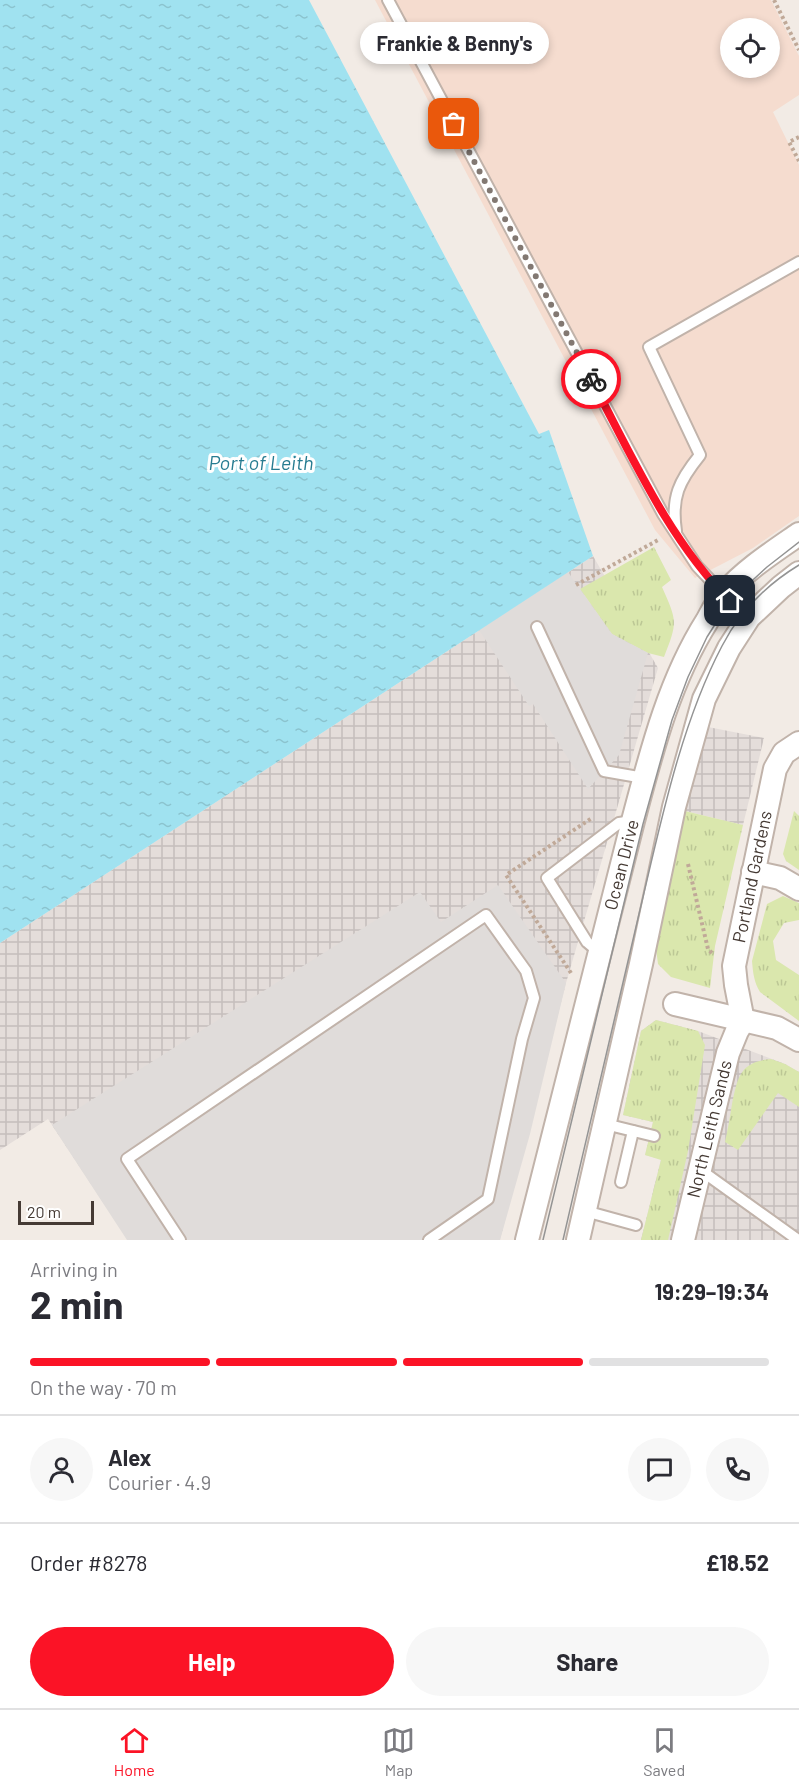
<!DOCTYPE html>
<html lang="en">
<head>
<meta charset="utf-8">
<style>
  body { margin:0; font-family:Barlow,sans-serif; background:#f7f7f7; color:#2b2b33; height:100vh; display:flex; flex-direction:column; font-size:22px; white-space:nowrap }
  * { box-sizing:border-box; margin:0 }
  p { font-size:20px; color:#7c7c81 }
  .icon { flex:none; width:33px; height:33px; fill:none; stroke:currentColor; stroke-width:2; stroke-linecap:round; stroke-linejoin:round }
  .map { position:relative; height:1240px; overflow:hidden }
  .side { display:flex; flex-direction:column; background:#fff; flex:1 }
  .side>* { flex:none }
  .tools { position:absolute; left:720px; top:18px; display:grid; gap:12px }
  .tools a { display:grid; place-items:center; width:60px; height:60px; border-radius:50%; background:#fff; box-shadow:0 3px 9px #0003; font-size:30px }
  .scale { position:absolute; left:18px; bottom:15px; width:76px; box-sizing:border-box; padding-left:6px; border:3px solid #453a34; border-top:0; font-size:16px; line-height:21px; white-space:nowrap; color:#453a34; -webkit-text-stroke:4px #fff; paint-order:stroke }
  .pin { position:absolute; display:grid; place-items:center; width:51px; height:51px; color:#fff; margin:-26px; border-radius:12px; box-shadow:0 3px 9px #0006 }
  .courier { position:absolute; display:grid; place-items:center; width:60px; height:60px; margin:-30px; border:4px solid #fb1326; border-radius:50%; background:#fff; color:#222; box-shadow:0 2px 8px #0007 }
  .bubble { position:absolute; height:42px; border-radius:21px; background:#fff; box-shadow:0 3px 9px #0003; font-size:20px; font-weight:700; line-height:42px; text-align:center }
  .head em { font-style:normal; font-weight:700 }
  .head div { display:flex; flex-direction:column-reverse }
  .head { display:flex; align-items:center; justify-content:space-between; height:102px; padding:0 30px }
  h1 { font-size:39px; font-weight:700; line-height:45px }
  .bar { display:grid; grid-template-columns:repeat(4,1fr); gap:9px 6px; align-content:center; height:72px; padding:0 30px }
  .bar i { height:8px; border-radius:4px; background:#e1e1e2 }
  .bar .active { background:#fb1326 }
  .bar p { grid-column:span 4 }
  .line { display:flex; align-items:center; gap:15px; padding:0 30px; border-top:2px solid #e1e1e2 }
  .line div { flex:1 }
  .round { display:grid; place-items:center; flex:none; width:63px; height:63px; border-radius:32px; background:#f7f7f7 }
  .button { display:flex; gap:12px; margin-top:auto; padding:12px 30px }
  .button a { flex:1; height:69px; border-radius:36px; background:#fb1326; color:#fff; font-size:24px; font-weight:700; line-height:69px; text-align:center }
  .button a+a { background:#f7f7f7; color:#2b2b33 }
  .dock { display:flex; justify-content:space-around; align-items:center; height:84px; border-top:2px solid #e1e1e2; background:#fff; font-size:16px; color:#7c7c81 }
  .dock a { display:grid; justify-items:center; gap:3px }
  .dock .active { color:#fb1326 }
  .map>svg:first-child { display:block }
</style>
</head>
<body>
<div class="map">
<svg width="799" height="1240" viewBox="0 0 799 1240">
  <defs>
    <pattern id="industrial-grid" width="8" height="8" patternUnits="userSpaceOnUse" patternTransform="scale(1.5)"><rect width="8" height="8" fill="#e4ddda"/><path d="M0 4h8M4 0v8" fill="none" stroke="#c5bebc"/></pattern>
    <pattern id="grass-tufts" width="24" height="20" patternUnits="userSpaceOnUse" patternTransform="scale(1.5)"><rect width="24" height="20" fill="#dae7ad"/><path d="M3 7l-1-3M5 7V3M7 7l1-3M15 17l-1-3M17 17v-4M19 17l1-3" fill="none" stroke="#bcc795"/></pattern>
    <pattern id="water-ripples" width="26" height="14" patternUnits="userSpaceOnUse" patternTransform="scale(1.5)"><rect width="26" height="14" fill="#a0e2f0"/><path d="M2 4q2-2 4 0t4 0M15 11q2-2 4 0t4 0" fill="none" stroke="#8bc3ce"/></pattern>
  </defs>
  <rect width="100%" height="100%" fill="#f2ebe5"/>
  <path fill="#f5dccf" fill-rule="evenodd" d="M 375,0 L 771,0 L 799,56 L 799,95 L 773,112 L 799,165 L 799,516 L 753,548 L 695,578 L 655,530 ZM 730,28 L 770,28 L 770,68 L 730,68 Z"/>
  <g fill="url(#industrial-grid)">
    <path d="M 593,556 L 658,668 L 566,983 L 500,1240 L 128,1240 L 48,1119 L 0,1150 L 0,943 Z"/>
    <path d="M 708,727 L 764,738 L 743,825 L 685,811 Z"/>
    <path d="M 656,1020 L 698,1031 L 785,1064 L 799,1072 L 799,1240 L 641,1240 L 661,1159 L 645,1155 L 653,1122 L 623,1115 L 641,1031 Z"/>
  </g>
  <g fill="url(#grass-tufts)">
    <path d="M 654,547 L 671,580 L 662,587 C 677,621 678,622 664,657 L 648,653 L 612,634 L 580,589 Z"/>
    <path d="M 685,811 L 743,825 L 715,946 L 710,988 L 671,977 L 658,964 L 655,941 Z"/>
    <path d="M 794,811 L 799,816 L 799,870 L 786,861 L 783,854 Z"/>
    <path d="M 783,896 L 799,903 L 799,920 L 784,923 L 773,941 L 776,960 L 799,975 L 799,1021 L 760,992 C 754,982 753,973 752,961 L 767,904 Z"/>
    <path d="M 656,1020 L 698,1031 L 705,1045 L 688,1151 L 668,1240 L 641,1240 L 661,1160 L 645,1155 L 653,1122 L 623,1115 L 641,1031 Z"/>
    <path d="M 771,1059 L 785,1064 L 799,1072 L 799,1107 L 778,1093 L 738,1150 L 725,1142 C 728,1129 730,1116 732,1104 C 738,1076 740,1062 771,1059 Z"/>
  </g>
  <g fill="#e0dcda">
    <path d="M 568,572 L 612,634 L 648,653 L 619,755 L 588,789 L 533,704 L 529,706 L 479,630 Z"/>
    <path d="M 498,885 L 566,983 L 530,1134 L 500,1240 L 127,1240 L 52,1125 L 420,892 L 441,922 Z"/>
  </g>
  <path fill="url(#water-ripples)" d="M 0,0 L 309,0 L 539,434 L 549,430 L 593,556 L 0,943 Z"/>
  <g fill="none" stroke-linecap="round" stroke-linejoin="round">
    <defs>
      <g id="service">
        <path d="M 388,0 L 663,514 L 697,566 L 730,601 L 749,617"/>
        <path d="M 676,531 C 671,497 679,481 700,455 L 649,347 L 799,262"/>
        <path d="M 537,627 L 604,771 L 644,778"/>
        <path d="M 599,952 L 587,942 L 547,878 L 619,823 L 633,821"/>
        <path d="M 605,1124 L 654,1136"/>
        <path d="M 699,1169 L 798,1240"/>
        <path d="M 621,1182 L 633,1131"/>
        <path d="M 585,1211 L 636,1225"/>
        <path d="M 180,1240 L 127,1159 L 486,915 L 526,971 L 534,998 L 522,1039 L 488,1199 L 429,1240"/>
      </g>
      <g id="minor">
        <path d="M 753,872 L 780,878 L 799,889"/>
        <path d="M 675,1004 L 777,1028 L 799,1040"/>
        <path id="s1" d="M 743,1021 L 736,985 L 734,966 L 775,769 L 784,753 L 799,743"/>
        <path id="s2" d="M 527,1240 L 633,821 C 651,753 669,681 707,621 C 712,612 717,601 724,594 C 745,570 773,552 799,534"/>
        <path d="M 578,1240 L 641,964 L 674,807 L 704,699 L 729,648 L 749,617 L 781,587 L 799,573"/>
        <path id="s3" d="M 683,1240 L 728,1053 L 737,1031 L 743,1021"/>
      </g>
    </defs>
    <use href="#service" stroke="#c1b3aa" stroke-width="14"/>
    <use href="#minor" stroke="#c1b3aa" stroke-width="26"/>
    <g stroke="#c0a998" stroke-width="4" stroke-dasharray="3 3" stroke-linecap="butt">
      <path d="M 774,0 L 799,50"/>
      <path d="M 799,137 L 789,142 L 799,161"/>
      <path d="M 576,585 L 660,539"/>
      <path d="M 688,864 L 708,949 L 713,954"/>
      <path d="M 571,973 L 506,875 L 592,818"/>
    </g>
    <use href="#service" stroke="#fff" stroke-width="10"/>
    <use href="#minor" stroke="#fff" stroke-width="22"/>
    <g stroke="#949494" stroke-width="1.5">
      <path d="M 543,1240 L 643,824 L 672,720 L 688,677 L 707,637 L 730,601 L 767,567 L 799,542"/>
      <path d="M 563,1240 C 588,1131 614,1022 639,914 C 660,826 680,726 722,646 C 740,611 766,585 799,565"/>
    </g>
  </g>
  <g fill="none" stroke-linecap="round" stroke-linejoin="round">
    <path stroke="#827872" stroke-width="6" stroke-dasharray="0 10.8" d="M 454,124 L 591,379"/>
    <path stroke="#fb1326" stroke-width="8" d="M 591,379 C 632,456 668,539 730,601"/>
  </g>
  <g text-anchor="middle" stroke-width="6" stroke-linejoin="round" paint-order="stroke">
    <g font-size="18" fill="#453a34" stroke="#fff">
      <text dy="6" stroke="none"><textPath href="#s2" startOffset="387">Ocean Drive</textPath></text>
      <text dy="6" stroke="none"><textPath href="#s1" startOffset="147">Portland Gardens</textPath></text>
      <text dy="6" stroke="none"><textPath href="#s3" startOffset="114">North Leith Sands</textPath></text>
    </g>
    <g font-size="20" font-style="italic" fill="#277c91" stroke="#fff">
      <text x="261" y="470">Port of Leith</text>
    </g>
  </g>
</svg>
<div class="tools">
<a><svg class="icon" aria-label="locate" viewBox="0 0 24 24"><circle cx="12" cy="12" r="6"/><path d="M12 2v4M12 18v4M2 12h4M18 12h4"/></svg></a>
</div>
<div class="scale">20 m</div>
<div class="pin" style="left:454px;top:124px;background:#ea580c"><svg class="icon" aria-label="bag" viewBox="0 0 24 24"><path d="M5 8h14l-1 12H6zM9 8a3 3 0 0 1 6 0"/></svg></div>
<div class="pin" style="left:730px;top:601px;background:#1f2937"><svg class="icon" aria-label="home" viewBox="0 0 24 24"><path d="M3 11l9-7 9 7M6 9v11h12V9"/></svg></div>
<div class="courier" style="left:591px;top:379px"><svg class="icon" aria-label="bike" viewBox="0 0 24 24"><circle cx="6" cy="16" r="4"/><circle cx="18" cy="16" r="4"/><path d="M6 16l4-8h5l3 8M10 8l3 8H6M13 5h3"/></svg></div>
<div class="bubble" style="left:360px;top:22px;width:189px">Frankie &amp; Benny's</div>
</div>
<section class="side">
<div class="head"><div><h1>2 min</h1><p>Arriving in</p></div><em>19:29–19:34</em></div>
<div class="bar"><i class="active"></i><i class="active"></i><i class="active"></i><i></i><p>On the way · 70 m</p></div>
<div class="line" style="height:108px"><a class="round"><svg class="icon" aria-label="person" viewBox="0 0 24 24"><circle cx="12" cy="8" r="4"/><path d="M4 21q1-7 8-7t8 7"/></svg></a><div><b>Alex</b><p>Courier · 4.9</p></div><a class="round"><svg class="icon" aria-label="chat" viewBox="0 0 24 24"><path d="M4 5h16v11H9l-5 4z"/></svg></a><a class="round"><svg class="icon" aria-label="phone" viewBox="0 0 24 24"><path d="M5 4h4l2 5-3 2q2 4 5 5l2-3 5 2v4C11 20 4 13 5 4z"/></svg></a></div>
<div class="line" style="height:78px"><div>Order #8278</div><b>£18.52</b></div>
<div class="button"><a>Help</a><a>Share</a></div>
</section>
<nav class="dock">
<a class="active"><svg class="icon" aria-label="home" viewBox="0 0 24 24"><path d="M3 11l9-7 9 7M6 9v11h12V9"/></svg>Home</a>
<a><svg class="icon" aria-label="map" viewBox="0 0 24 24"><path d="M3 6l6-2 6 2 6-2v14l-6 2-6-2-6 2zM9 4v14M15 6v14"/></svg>Map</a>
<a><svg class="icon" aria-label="saved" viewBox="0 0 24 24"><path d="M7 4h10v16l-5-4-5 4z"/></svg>Saved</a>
</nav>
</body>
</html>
